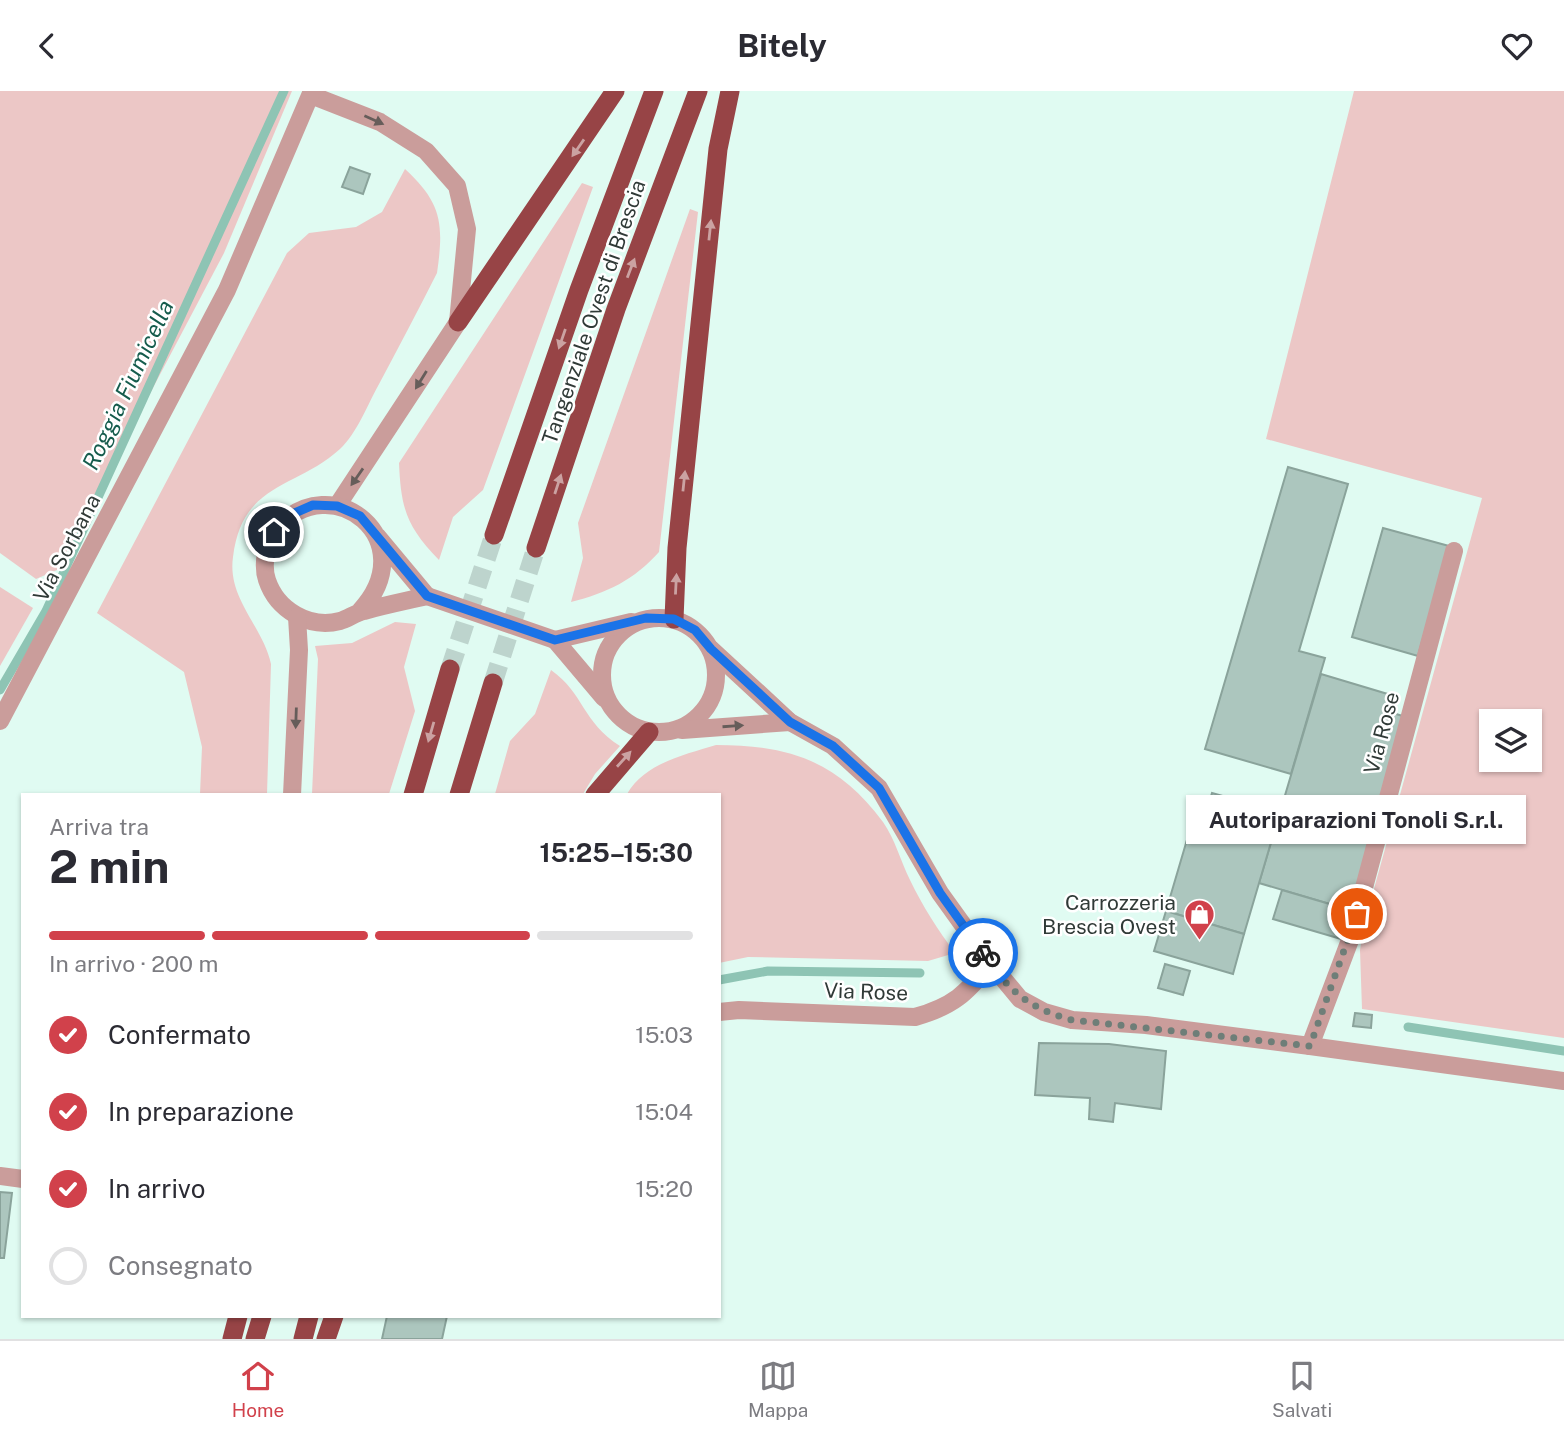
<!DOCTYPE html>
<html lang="it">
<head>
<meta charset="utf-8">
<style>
  body { margin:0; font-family:"Public Sans",sans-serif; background:#f2f2f3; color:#2b2b33; height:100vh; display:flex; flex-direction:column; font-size:26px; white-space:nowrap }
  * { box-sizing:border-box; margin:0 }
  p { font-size:23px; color:#7c7c81 }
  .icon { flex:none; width:38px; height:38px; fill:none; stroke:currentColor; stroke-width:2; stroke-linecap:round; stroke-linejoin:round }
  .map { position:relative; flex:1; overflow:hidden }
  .details { position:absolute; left:21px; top:702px; width:700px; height:525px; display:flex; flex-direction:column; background:#fff; border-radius:0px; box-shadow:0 2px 5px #0004 }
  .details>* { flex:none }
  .controls { position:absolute; left:1479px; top:618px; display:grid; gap:14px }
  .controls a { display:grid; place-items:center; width:63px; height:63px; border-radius:0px; background:#fff; box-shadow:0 2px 5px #0004; font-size:35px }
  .pin { position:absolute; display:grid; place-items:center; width:60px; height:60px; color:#fff; margin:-30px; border:4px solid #fff; border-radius:50%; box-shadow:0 2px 7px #0007 }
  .courier { position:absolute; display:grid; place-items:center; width:70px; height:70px; margin:-35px; border:5px solid #1a73e8; border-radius:50%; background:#fff; color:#222; box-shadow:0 2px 9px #0007 }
  .bubble { position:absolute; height:49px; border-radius:0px; background:#fff; box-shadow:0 2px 5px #0004; font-size:23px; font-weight:700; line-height:49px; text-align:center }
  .summary em { font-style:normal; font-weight:700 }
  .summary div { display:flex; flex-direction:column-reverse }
  .summary { display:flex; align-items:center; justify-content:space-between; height:119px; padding:0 28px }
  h1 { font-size:46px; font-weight:700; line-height:52px }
  .bar { display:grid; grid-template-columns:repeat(4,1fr); gap:10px 7px; align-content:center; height:84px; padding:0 28px }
  .bar i { height:9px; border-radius:5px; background:#e1e1e2 }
  .bar .selected { background:#d1414b }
  .bar p { grid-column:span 4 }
  ol { padding:0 28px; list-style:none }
  li { display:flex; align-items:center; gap:21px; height:77px }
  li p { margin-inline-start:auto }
  li .icon { padding:7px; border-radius:50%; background:#d1414b; color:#fff; stroke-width:4 }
  li:last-child { color:#7c7c81 }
  li i { width:38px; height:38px; border:4px solid #e1e1e2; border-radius:50% }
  header { display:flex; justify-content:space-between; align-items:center; height:91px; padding:0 28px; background:#fff; font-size:32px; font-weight:700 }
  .tabs { display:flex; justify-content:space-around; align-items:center; height:98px; border-top:2px solid #e1e1e2; background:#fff; font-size:19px; color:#7c7c81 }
  .tabs a { display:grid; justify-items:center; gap:4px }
  .tabs .selected { color:#d1414b }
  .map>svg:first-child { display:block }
</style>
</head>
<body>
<header><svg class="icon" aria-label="back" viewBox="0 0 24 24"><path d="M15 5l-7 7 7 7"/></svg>Bitely<svg class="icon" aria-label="heart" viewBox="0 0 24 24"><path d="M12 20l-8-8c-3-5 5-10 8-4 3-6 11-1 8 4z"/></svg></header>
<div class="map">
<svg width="1564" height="1248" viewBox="0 0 1564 1248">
  <rect width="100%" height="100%" fill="#e0fbf2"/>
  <g fill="#ecc7c6" fill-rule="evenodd">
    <path d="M 0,0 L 292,0 L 224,162 L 57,479 L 36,488 L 0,462 Z"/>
    <path d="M 1354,0 L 1564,0 L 1564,947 L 1362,918 L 1360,859 L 1364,834 L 1482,407 L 1266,348 ZM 1491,630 L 1530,630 L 1530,668 L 1491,668 Z"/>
    <path d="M 405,78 C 442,112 444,133 437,182 C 418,220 398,257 378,295 C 367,315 357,342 340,358 C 296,398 242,391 233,466 C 227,508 263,535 271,573 L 267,703 L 200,703 L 202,656 L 184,581 L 97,522 L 287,162 L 309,142 L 356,136 L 382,121 Z"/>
    <path d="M 582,92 L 593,96 L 483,399 L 453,426 L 439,469 C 406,435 401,417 399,372 Z"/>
    <path d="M 690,118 L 698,121 L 659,461 C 634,489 607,502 571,511 L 583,467 L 578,432 Z"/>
    <path d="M 0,496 L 33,517 L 0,575 Z"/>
    <path d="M 395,531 L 416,533 L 404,576 L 415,620 L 389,703 L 312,703 L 318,568 L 315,555 L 352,552 Z"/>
    <path d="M 551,579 C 584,602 582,631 620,655 L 595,683 L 583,703 L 495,703 L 510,650 L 535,623 Z"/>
    <path d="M 716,654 C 789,654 838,670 883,731 C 895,748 901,771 910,789 C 923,816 938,839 955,862 L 928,870 L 748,866 L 719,872 L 719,704 L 627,703 C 645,672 684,664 716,654 Z"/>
  </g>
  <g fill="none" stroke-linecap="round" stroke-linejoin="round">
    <g stroke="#8ec4b4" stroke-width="9">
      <path d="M 0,599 L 46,520 L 284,0"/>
      <path d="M 719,889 L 768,880 L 920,882"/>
      <path d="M 1408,936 L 1564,960"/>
    </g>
  </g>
  <g fill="#acc6be" stroke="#8aa39b" stroke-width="2">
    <path d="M 350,76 L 370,83 L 363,103 L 342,96 Z"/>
    <path d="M 1288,376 L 1348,393 L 1299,560 L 1325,567 L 1291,683 L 1205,658 Z"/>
    <path d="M 1383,437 L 1449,455 L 1418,565 L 1352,546 Z"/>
    <path d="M 1321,583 L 1391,604 L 1386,620 L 1406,626 L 1350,819 L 1259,792 Z"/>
    <path d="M 1212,702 L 1265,717 L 1257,744 L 1272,748 L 1244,843 L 1166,820 L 1194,725 L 1204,728 Z"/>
    <path d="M 1282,799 L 1350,819 L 1341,848 L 1273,828 Z"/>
    <path d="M 1166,820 L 1244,843 L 1233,883 L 1154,860 Z"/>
    <path d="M 1165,873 L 1190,880 L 1183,904 L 1158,897 Z"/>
    <path d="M 1355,922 L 1372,924 L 1371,937 L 1353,935 Z"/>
    <path d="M 1039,952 L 1109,953 L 1166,960 L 1161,1018 L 1115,1012 L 1113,1031 L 1089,1028 L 1090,1007 L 1035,1004 Z"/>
    <path d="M 0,1101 L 12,1102 L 4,1167 L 0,1167 Z"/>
    <path d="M 387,1225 L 447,1225 L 442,1248 L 382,1248 Z"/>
  </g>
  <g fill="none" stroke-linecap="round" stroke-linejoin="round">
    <g stroke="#bdd4cd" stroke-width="19" stroke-dasharray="19 10" stroke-linecap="butt">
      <path d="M 450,578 L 494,444"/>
      <path d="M 493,592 L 536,457"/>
    </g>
    <g stroke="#ca9d9b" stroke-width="18">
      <path d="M 311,4 L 380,31 L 426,60 L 457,95 L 467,138 L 458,231 L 337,415"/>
      <path d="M 360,520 C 425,450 332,374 276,438 C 266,451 262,474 267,489 C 277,519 309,538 340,530 C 348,528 355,522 364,520 C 385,514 406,510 427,505 L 377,445"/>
      <circle cx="659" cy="584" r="57"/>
      <path d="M 711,558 L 790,631 L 833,655 L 879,697 L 940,802 L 991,873 L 1020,908 L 1044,921 L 1072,929 L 1146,934 L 1310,955 L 1564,990"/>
      <path d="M 604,607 L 555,549 L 631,531"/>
      <path d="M 0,630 L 227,199 L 312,0"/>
      <path d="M 682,639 L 790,631"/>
      <path d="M 292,704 L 299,559 L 297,526"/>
      <path d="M 719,921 L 739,919 L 915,926 C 954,915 965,903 991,873"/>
      <path d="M 1310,955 L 1350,849 L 1454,460"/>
      <path d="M 0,1085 L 23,1088"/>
    </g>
    <g stroke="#974446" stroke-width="19">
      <path d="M 458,231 L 615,0"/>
      <path d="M 494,444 L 579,199 L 654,0"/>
      <path d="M 536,457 L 616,218 L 698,0"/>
      <path d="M 674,528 L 677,457 L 718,58 L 730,0"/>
      <path d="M 413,704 L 450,578"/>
      <path d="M 459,704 L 493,592"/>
      <path d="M 595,704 L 649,641"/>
      <path d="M 232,1248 L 238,1225"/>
      <path d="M 255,1248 L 262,1225"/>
      <path d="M 303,1248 L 309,1225"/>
      <path d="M 326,1248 L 334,1225"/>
    </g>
    <path stroke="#ca9d9b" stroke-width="18" d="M 427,505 L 555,549"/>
  </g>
  <defs><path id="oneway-solid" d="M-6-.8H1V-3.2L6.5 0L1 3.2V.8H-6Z" transform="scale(1.75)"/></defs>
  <g fill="#665d5a">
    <use href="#oneway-solid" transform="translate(374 29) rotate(24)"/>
    <use href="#oneway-solid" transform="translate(421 289) rotate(122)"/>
    <use href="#oneway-solid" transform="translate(357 386) rotate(125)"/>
    <use href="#oneway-solid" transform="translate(296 627) rotate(92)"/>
    <use href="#oneway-solid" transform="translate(733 635) rotate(-4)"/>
  </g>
  <g fill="#cba2a2">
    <use href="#oneway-solid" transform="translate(578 57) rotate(125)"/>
    <use href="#oneway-solid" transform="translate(710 139) rotate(-84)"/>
    <use href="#oneway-solid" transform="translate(631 177) rotate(-69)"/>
    <use href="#oneway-solid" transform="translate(562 248) rotate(109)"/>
    <use href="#oneway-solid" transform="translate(684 390) rotate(-84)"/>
    <use href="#oneway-solid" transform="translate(558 393) rotate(-72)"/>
    <use href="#oneway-solid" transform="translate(676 493) rotate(-87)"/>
    <use href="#oneway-solid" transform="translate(431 641) rotate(106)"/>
    <use href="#oneway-solid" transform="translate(624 668) rotate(-48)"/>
  </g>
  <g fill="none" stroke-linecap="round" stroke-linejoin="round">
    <path stroke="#6e7e78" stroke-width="7" stroke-dasharray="0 12.6" d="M 983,862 C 1009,900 1028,917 1072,929 L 1310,955 L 1357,823"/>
    <path stroke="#1a73e8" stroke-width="9" d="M 274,441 L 290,424 L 313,414 L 337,415 L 360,425 L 427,505 L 555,549 L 646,527 L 674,528 L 695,539 L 711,558 L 790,631 L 833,655 L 879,697 L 940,802 L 983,862"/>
  </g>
  <defs>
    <symbol id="shop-pin" viewBox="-11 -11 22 30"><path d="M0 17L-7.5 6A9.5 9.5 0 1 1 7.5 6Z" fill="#d1414b" stroke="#fff"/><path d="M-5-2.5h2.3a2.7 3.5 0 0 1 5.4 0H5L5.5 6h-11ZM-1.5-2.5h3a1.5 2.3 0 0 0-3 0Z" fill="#fff"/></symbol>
  </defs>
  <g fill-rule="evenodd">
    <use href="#shop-pin" x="1182" y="806" width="35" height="47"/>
  </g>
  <g text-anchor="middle" stroke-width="5" stroke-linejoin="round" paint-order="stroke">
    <g font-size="21" fill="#303a37" stroke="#fff">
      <text transform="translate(594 221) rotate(-71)" y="7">Tangenziale Ovest di Brescia</text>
      <text transform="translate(67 457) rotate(-62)" y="7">Via Sorbana</text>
      <text transform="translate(1382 642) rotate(-75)" y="7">Via Rose</text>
      <text transform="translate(866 901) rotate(2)" y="7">Via Rose</text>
    </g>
    <g font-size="21" fill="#303a37" stroke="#fff" text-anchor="end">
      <text x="1176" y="819">Carrozzeria<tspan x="1176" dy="24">Brescia Ovest</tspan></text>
    </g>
    <g font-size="23" font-style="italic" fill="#165c4d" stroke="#fff">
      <text transform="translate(128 294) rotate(-65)" y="8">Roggia Fiumicella</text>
    </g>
  </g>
</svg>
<div class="controls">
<a><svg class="icon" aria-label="layers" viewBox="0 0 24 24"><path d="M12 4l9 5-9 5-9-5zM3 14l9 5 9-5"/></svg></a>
</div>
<div class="pin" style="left:1357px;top:823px;background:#ea580c"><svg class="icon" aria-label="bag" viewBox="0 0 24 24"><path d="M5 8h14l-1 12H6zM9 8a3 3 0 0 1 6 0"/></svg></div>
<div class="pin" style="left:274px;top:441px;background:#1f2937"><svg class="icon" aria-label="home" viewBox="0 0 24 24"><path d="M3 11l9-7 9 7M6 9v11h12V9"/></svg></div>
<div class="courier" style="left:983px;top:862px"><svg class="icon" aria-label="bike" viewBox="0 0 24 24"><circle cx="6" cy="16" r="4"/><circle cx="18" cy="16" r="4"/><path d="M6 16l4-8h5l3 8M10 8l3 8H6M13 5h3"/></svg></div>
<div class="bubble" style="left:1186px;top:704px;width:340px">Autoriparazioni Tonoli S.r.l.</div>
<section class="details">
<div class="summary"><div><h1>2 min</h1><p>Arriva tra</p></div><em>15:25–15:30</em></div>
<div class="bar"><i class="selected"></i><i class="selected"></i><i class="selected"></i><i></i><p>In arrivo · 200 m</p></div>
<ol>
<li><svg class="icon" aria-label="check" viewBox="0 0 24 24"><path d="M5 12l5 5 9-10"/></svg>Confermato<p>15:03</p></li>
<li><svg class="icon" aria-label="check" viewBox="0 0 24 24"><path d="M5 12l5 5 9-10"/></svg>In preparazione<p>15:04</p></li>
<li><svg class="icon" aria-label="check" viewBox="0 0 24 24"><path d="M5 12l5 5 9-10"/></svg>In arrivo<p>15:20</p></li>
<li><i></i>Consegnato</li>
</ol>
</section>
</div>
<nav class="tabs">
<a class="selected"><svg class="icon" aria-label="home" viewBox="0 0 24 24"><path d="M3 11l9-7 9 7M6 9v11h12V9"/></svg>Home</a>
<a><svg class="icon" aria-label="map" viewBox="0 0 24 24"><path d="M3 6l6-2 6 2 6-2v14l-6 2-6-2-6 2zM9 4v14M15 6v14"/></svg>Mappa</a>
<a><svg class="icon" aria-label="saved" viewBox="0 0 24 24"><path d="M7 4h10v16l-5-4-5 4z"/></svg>Salvati</a>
</nav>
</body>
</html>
